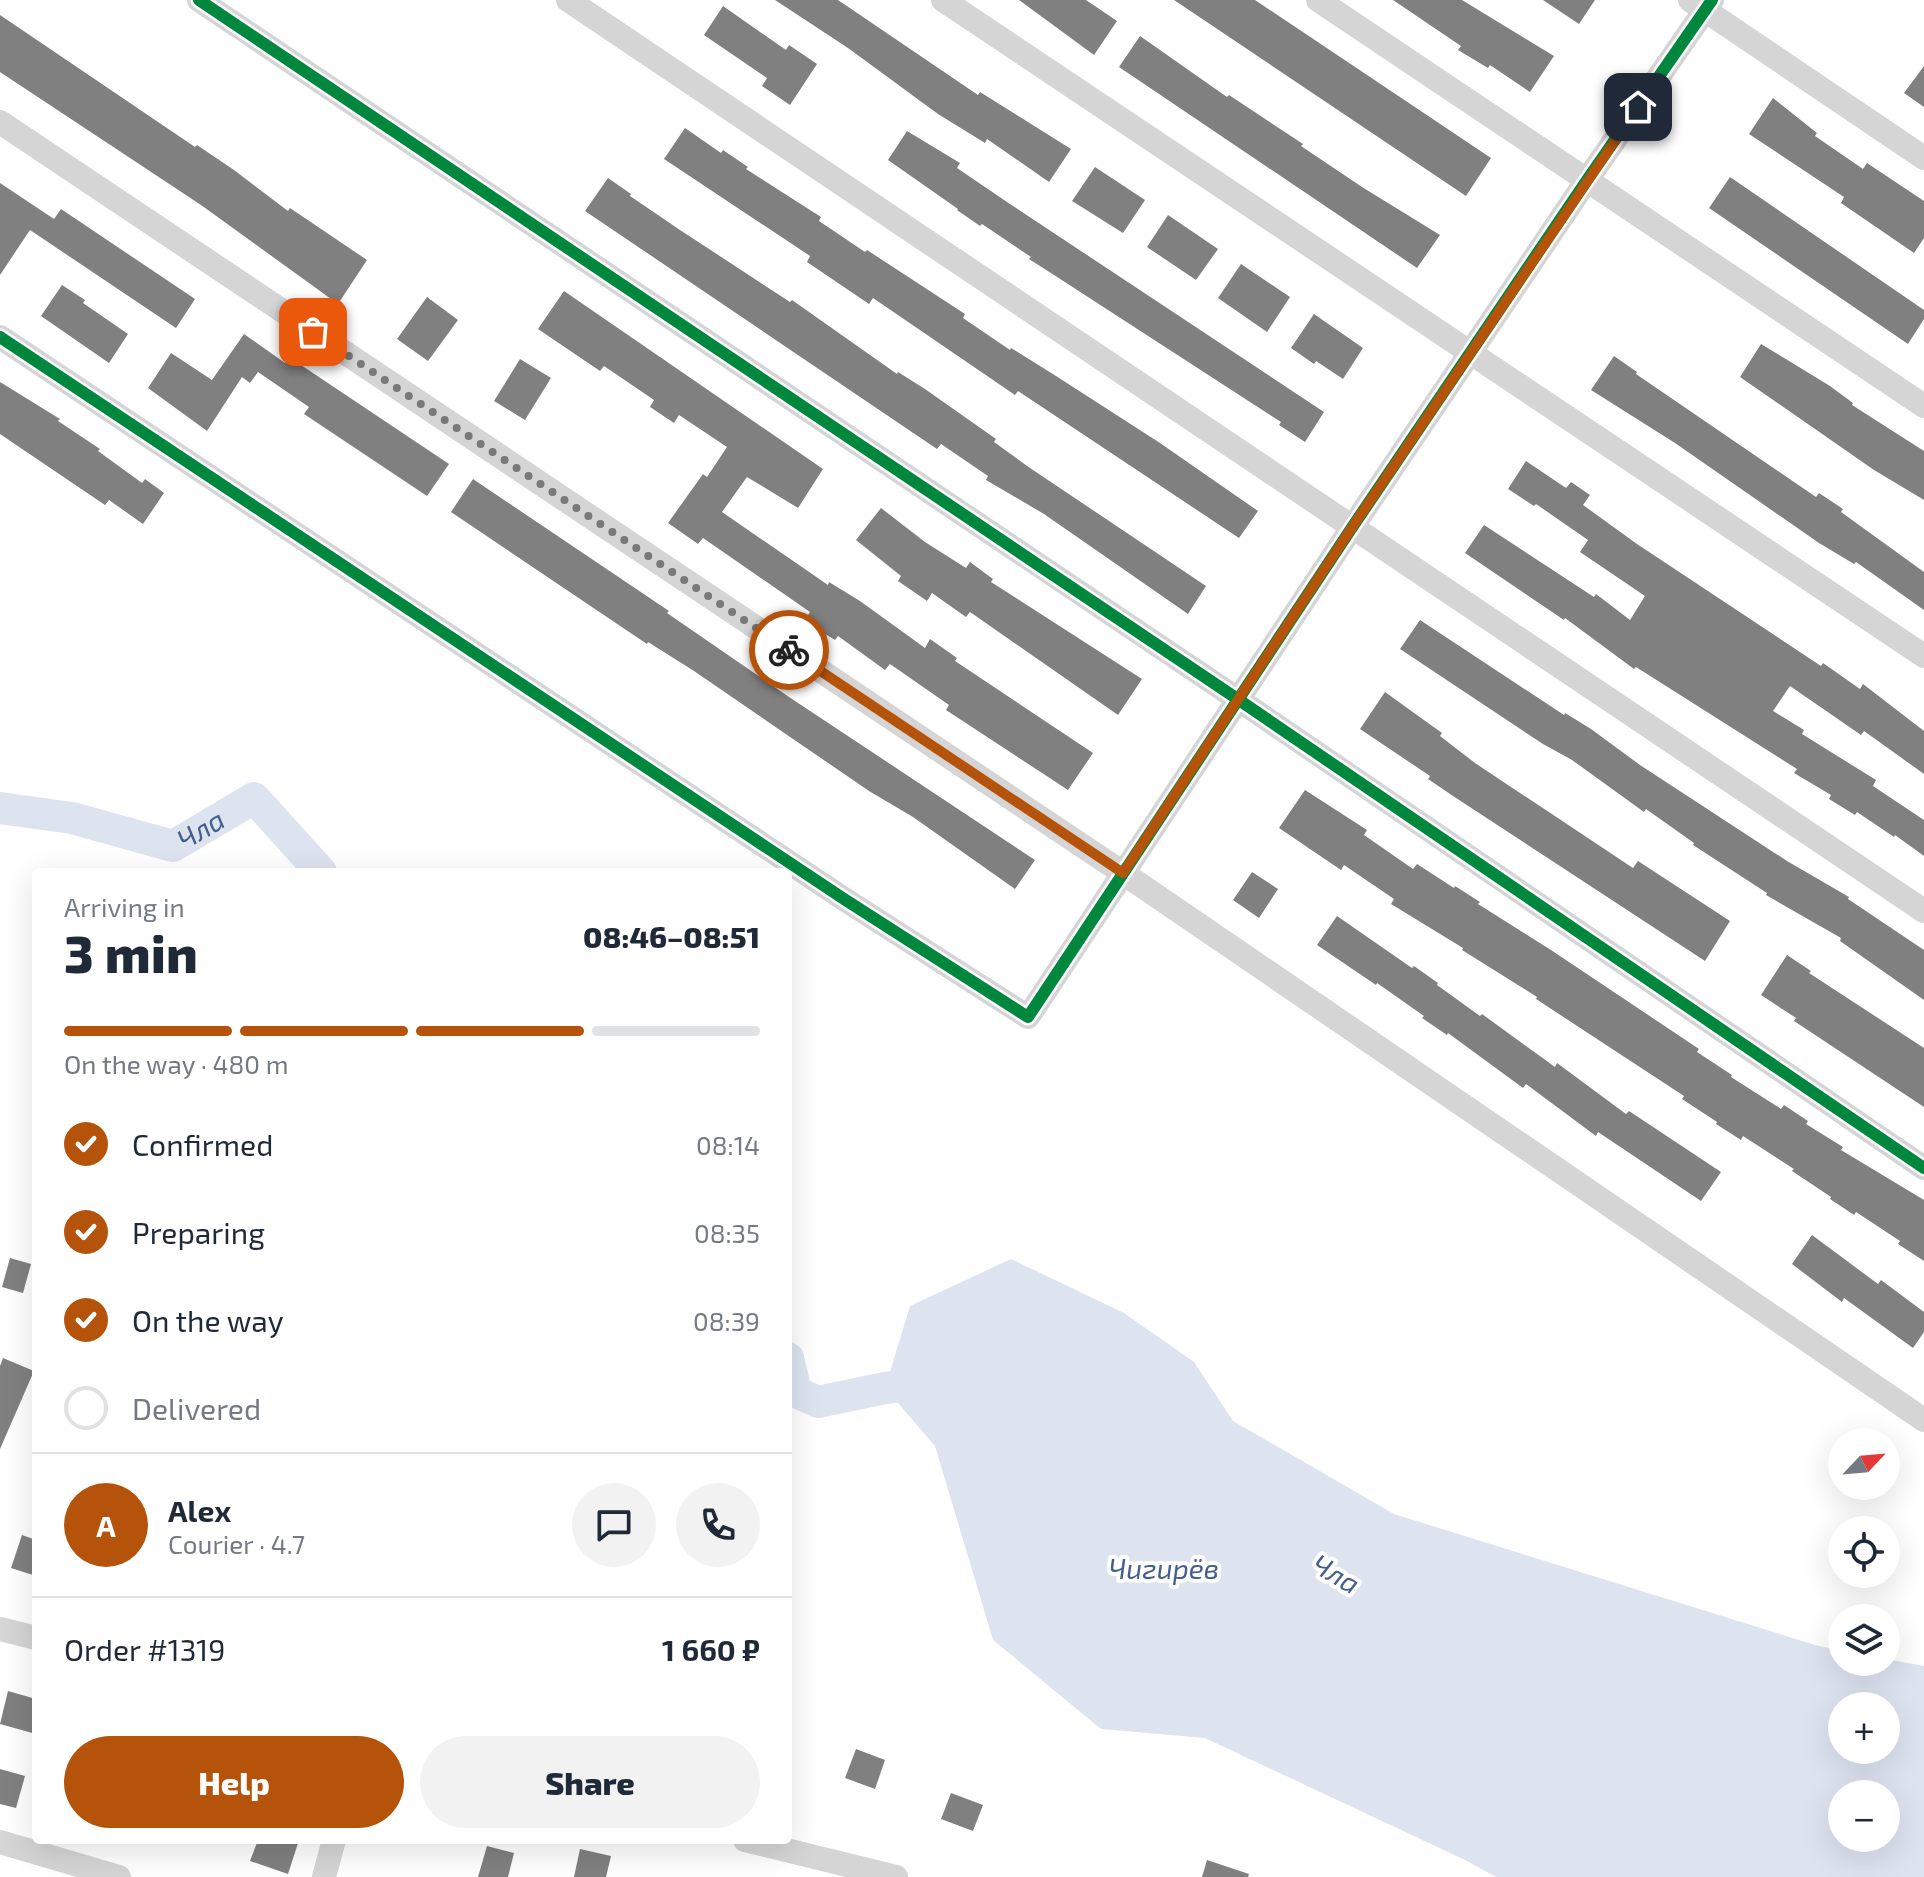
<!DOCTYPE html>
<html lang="en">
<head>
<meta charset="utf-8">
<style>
  body { margin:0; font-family:"Exo 2",sans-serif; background:#f2f2f3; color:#1f2937; height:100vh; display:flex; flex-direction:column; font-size:30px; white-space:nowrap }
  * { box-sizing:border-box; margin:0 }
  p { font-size:26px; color:#747a83 }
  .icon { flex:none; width:44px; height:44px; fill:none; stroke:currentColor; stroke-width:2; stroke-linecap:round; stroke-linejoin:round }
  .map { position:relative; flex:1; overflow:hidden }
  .drawer { position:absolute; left:32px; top:868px; width:760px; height:976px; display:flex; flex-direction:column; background:#fff; border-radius:8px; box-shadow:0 8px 32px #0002 }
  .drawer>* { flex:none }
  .needle { width:52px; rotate:64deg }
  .tools { position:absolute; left:1828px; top:1428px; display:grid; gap:16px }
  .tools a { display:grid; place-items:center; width:72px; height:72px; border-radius:50%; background:#fff; box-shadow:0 8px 32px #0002; font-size:40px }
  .pin { position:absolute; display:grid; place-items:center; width:68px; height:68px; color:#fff; margin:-34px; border-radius:16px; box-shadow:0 4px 12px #0006 }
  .courier { position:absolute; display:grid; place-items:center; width:80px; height:80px; margin:-40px; border:6px solid #b45309; border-radius:50%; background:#fff; color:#222; box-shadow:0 2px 10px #0007 }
  .head em { font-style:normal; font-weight:800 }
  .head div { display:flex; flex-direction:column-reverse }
  .head { display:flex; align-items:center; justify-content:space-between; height:136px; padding:0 32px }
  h1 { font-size:52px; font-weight:800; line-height:60px }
  .bar { display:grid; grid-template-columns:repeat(4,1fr); gap:12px 8px; align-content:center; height:96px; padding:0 32px }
  .bar i { height:10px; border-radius:6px; background:#e0e1e3 }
  .bar .active { background:#b45309 }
  .bar p { grid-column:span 4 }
  .line { display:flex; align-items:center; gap:20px; padding:0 32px; border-top:2px solid #e0e1e3 }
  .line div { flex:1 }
  .round { display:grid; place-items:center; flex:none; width:84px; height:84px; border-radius:42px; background:#f2f2f3 }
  ol { padding:0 32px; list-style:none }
  li { display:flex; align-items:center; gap:24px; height:88px }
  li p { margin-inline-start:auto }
  li .icon { padding:8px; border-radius:50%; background:#b45309; color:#fff; stroke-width:4 }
  li:last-child { color:#747a83 }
  li i { width:44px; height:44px; border:4px solid #e0e1e3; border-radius:50% }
  .primary-button { display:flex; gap:16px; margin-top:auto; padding:16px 32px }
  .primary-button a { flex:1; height:92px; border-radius:48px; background:#b45309; color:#fff; font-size:32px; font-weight:800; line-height:92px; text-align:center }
  .primary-button a+a { background:#f2f2f3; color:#1f2937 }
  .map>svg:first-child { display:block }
</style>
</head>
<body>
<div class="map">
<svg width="1924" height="1877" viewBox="0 0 1924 1877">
  <rect width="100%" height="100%" fill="#fff"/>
  <path fill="#dde4f0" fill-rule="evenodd" d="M 1011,1259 L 1124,1313 L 1194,1362 L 1233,1421 L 1394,1514 L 1815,1645 L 1842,1651 L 1842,1662 L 1886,1662 L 1886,1659 L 1924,1666 L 1924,1877 L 1496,1877 L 1465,1860 L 1205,1738 L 1101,1729 L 993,1640 L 935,1446 L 885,1388 L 910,1306 ZM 1842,1706 L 1886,1706 L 1886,1750 L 1842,1750 ZM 1842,1794 L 1886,1794 L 1886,1838 L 1842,1838 Z"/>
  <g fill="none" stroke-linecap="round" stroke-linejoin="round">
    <g stroke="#dde4f0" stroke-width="32">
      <path id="s1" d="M 0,808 L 72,818 L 173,846 L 254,798 L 321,872"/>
      <path d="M 788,1358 L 796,1392 L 818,1402 L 885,1388 L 927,1383"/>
    </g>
  </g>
  <g fill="#808080">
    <path d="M 775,0 L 838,0 L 978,95 L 980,92 L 1071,149 L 1049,182 L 987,139 L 985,143 L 938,114 L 848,48 Z"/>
    <path d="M 1019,0 L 1086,0 L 1117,21 L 1094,55 Z"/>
    <path d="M 1174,0 L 1255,0 L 1491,158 L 1466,196 Z"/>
    <path d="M 1393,0 L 1462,0 L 1554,56 L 1530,92 L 1490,65 L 1488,68 L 1458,50 L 1461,46 Z"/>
    <path d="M 1543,0 L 1595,0 L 1579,24 Z"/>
    <path d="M 723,6 L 786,50 L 789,45 L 817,64 L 790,105 L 762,86 L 767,78 L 704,35 Z"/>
    <path d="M 0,15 L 195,147 L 197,145 L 234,170 L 288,211 L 290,208 L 367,260 L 338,304 L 201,205 L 0,72 Z"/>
    <path d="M 1140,36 L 1227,97 L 1229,95 L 1303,144 L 1301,146 L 1362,187 L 1440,235 L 1417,268 L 1119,67 Z"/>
    <path d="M 1924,66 L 1924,107 L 1904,93 Z"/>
    <path d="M 1773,98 L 1817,133 L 1815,136 L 1863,169 L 1867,163 L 1924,201 L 1924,238 L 1914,253 L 1841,203 L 1844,197 L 1749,134 Z"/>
    <path d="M 685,128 L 721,153 L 723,150 L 748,167 L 746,169 L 821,217 L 819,221 L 865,252 L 867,250 L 965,314 L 963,318 L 1010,350 L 1011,348 L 1056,376 L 1160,443 L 1258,511 L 1239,538 L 1018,391 L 1015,395 L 873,298 L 869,304 L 807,262 L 810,256 L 664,159 Z"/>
    <path d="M 907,131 L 960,163 L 957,168 L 1007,202 L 1324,412 L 1305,442 L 1279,425 L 1281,422 L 1054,275 L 1029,259 L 1031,257 L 982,224 L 980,226 L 957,210 L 958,209 L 888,160 Z"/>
    <path d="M 1095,167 L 1145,200 L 1123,233 L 1072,201 Z"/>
    <path d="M 1730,177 L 1924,310 L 1924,319 L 1908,344 L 1709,208 Z"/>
    <path d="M 608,178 L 631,194 L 630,196 L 680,230 L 790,302 L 792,300 L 897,374 L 898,372 L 925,389 L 996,439 L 994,442 L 1030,468 L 1206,586 L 1188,614 L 1044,514 L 986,480 L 988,476 L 941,444 L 937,449 L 585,211 Z"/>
    <path d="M 0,183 L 54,219 L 61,209 L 195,299 L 176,328 L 30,230 L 0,275 Z"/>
    <path d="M 1168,215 L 1218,249 L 1196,280 L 1147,247 Z"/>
    <path d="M 1241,264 L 1290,297 L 1267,332 L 1218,298 Z"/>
    <path d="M 62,285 L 85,300 L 83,303 L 128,334 L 109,363 L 41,316 Z"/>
    <path d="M 564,291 L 823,469 L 798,508 L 747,477 L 722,512 L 828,585 L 829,582 L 860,601 L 925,648 L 930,639 L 957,658 L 955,661 L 1093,753 L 1068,790 L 946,710 L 949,705 L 890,664 L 885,670 L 838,636 L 835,640 L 804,621 L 810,612 L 703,538 L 698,544 L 668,523 L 703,474 L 707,477 L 727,447 L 679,415 L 674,423 L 650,407 L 654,400 L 604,366 L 600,371 L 538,329 Z"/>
    <path d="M 427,297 L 458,320 L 428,361 L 397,339 Z"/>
    <path d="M 1314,314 L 1363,348 L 1343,379 L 1316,361 L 1314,364 L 1291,348 Z"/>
    <path d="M 244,334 L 285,363 L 289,357 L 449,464 L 427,496 L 304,414 L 309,407 L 258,372 L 250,383 L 242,377 L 207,431 L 148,388 L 171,353 L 212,380 Z"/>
    <path d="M 1761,344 L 1830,386 L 1853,403 L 1852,405 L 1924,451 L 1924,500 L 1874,470 L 1740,377 Z"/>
    <path d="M 1614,356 L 1637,372 L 1636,374 L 1816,497 L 1819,493 L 1843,509 L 1841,512 L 1924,572 L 1924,610 L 1856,562 L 1854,564 L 1819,543 L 1675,443 L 1591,390 Z"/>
    <path d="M 520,359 L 551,378 L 525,420 L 494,401 Z"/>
    <path d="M 0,382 L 60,419 L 58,421 L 100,449 L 98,451 L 142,483 L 145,479 L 164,493 L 143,524 L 109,500 L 105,505 L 0,434 Z"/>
    <path d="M 1526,461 L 1566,488 L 1571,482 L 1590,495 L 1583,505 L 1637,544 L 1821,666 L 1823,663 L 1860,689 L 1863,684 L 1924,731 L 1924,774 L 1864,731 L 1861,735 L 1790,686 L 1773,711 L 1804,730 L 1802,734 L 1876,780 L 1873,786 L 1924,820 L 1924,856 L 1895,835 L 1894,837 L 1857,812 L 1855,815 L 1829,799 L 1831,795 L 1794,773 L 1797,769 L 1636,667 L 1634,669 L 1565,618 L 1564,620 L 1465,553 L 1484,525 L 1594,597 L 1596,594 L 1630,620 L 1645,596 L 1580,552 L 1588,540 L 1536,504 L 1534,506 L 1508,489 Z"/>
    <path d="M 473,479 L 669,611 L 667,613 L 789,697 L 1035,860 L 1015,889 L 913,817 L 869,791 L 694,671 L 648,642 L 647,644 L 451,512 Z"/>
    <path d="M 881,508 L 925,542 L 966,568 L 970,562 L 993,579 L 991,582 L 1142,679 L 1118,715 L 970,612 L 966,617 L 932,593 L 927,601 L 898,581 L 901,576 L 856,540 Z"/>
    <path d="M 1420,620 L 1564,715 L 1565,713 L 1591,729 L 1640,765 L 1787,861 L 1849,897 L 1848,899 L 1924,950 L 1924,1000 L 1840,941 L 1841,938 L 1766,895 L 1767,893 L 1693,845 L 1694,843 L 1646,809 L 1644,812 L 1572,760 L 1543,744 L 1400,649 Z"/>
    <path d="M 1385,692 L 1442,733 L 1440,736 L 1475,763 L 1633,868 L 1638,861 L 1730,921 L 1705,961 L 1453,796 L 1428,779 L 1430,776 L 1360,729 Z"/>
    <path d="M 1305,790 L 1367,830 L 1364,835 L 1413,869 L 1417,864 L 1454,888 L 1455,886 L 1480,902 L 1478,904 L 1551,950 L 1699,1049 L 1697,1052 L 1732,1075 L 1731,1077 L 1781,1109 L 1784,1105 L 1808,1121 L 1806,1124 L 1843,1147 L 1841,1150 L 1924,1200 L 1924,1261 L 1898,1244 L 1900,1241 L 1856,1212 L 1854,1215 L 1830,1199 L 1831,1197 L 1792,1171 L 1794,1169 L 1743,1136 L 1741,1140 L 1716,1124 L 1717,1122 L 1682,1099 L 1684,1096 L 1536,999 L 1537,997 L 1462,950 L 1463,948 L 1391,904 L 1394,899 L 1344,865 L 1341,870 L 1279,828 Z"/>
    <path d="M 1252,872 L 1278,889 L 1259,918 L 1233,900 Z"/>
    <path d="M 1337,916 L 1412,968 L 1414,966 L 1438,983 L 1437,985 L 1480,1016 L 1482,1014 L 1555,1067 L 1557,1063 L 1626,1114 L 1629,1111 L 1721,1172 L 1701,1201 L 1598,1132 L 1596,1136 L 1526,1084 L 1523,1088 L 1448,1033 L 1447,1035 L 1422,1018 L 1424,1016 L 1377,983 L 1376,985 L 1317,945 Z"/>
    <path d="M 1787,955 L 1811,971 L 1809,973 L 1924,1048 L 1924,1107 L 1794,1021 L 1796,1018 L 1761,995 Z"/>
    <path d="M 1812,1235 L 1878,1284 L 1881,1280 L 1924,1312 L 1924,1332 L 1913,1348 L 1844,1298 L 1842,1302 L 1792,1264 Z"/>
    <path d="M 10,1258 L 31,1264 L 23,1293 L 2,1287 Z"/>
    <path d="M 3,1358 L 34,1371 L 0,1449 L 0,1366 Z"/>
    <path d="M 22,1535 L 36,1540 L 36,1576 L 11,1568 Z"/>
    <path d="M 8,1691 L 36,1699 L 36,1734 L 0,1724 Z"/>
    <path d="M 856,1749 L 885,1760 L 875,1789 L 845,1778 Z"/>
    <path d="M 0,1769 L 25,1776 L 16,1808 L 0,1804 Z"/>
    <path d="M 951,1793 L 983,1805 L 973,1831 L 941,1819 Z"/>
    <path d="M 258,1840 L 299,1840 L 288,1874 L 250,1861 Z"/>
    <path d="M 487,1846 L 514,1853 L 508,1877 L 478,1877 Z"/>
    <path d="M 580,1849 L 611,1856 L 606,1877 L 574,1877 Z"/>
    <path d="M 1207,1860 L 1249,1874 L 1248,1877 L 1202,1877 Z"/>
  </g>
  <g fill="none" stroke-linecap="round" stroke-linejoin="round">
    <g stroke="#d5d5d5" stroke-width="24">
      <path d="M 199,0 L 1239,700 L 1924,1168"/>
      <path d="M 568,0 L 1924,911"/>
      <path d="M 943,0 L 1924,656"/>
      <path d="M 1318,0 L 1924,406"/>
      <path d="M 1690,0 L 1924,158"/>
      <path d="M 0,122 L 1123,873 L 1924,1420"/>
      <path d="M 0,337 L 844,899 L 1028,1017 L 1353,526 L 1587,180 L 1712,0"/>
      <path d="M 0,1629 L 36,1638"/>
      <path d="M 745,1840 L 896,1877"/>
      <path d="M 0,1842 L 119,1877"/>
      <path d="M 324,1877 L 334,1840"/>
    </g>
    <defs>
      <g id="cycleway">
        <path d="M 199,0 L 1239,700 L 1924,1168"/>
        <path d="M 0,337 L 844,899 L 1028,1017 L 1353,526 L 1587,180 L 1712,0"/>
      </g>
    </defs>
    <use href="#cycleway" stroke="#fff" stroke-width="17"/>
    <use href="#cycleway" stroke="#00873e" stroke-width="12"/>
  </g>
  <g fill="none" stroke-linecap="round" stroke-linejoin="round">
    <path stroke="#797979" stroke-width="8" stroke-dasharray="0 14.4" d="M 313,332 L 789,650"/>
    <path stroke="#b45309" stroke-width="10" d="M 789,650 L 1123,873 L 1353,526 L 1638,107"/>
  </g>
  <g text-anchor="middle" stroke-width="8" stroke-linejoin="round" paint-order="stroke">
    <g font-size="28" font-style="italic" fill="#445e8d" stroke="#fff">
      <text dy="10" stroke="none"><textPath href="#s1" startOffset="210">Чла</textPath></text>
      <text x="1164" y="1579">Чигирёв</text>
      <text transform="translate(1336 1574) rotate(30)" y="10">Чла</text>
    </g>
  </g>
</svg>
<div class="tools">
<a><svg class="needle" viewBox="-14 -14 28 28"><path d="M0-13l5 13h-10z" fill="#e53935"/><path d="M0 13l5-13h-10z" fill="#747a83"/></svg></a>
<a><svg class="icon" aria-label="locate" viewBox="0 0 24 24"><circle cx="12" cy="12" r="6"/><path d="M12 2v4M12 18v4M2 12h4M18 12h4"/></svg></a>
<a><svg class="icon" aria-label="layers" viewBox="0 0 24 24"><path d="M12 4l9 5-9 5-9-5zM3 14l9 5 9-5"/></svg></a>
<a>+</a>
<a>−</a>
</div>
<div class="pin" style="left:313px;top:332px;background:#ea580c"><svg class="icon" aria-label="bag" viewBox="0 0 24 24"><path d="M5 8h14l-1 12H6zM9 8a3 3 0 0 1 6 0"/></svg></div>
<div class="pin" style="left:1638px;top:107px;background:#1f2937"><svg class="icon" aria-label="home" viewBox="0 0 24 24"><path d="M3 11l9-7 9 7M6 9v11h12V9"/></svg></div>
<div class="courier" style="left:789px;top:650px"><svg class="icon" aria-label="bike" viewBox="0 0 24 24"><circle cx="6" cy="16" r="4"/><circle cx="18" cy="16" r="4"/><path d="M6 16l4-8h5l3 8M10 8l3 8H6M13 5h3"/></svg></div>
<section class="drawer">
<div class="head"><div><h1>3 min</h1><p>Arriving in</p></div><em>08:46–08:51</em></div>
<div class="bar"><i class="active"></i><i class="active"></i><i class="active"></i><i></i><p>On the way · 480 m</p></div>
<ol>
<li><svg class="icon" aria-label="check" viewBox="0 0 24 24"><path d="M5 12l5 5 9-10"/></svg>Confirmed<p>08:14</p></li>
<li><svg class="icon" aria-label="check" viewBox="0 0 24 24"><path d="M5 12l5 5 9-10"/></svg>Preparing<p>08:35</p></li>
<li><svg class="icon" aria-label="check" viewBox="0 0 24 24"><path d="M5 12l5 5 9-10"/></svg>On the way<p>08:39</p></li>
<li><i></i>Delivered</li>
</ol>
<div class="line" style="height:144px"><b class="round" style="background:#b45309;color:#fff">A</b><div><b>Alex</b><p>Courier · 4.7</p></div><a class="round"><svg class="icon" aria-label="chat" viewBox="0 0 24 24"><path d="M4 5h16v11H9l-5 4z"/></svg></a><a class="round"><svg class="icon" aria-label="phone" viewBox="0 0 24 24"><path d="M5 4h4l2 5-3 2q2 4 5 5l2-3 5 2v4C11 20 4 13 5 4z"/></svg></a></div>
<div class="line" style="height:104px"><div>Order #1319</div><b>1 660 ₽</b></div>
<div class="primary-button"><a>Help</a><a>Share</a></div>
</section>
</div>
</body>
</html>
